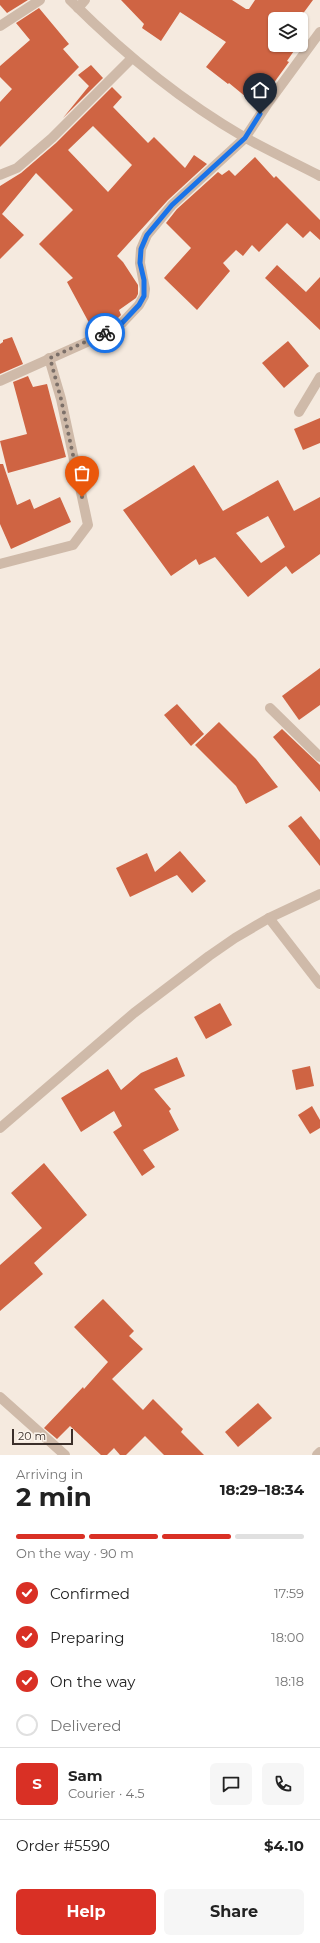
<!DOCTYPE html>
<html lang="en">
<head>
<meta charset="utf-8">
<style>
  body { margin:0; font-family:Montserrat,sans-serif; background:#f6f6f6; color:#222; height:100vh; display:flex; flex-direction:column; font-size:15px; white-space:nowrap }
  * { box-sizing:border-box; margin:0 }
  p { font-size:13px; color:#767676 }
  .icon { flex:none; width:22px; height:22px; fill:none; stroke:currentColor; stroke-width:2; stroke-linecap:round; stroke-linejoin:round }
  .map { position:relative; height:1455px; overflow:hidden }
  .sheet { display:flex; flex-direction:column; background:#fff; flex:1 }
  .sheet>* { flex:none }
  .controls { position:absolute; left:268px; top:12px; display:grid; gap:8px }
  .controls a { display:grid; place-items:center; width:40px; height:40px; border-radius:6px; background:#fff; box-shadow:0 1px 3px #0004; font-size:20px }
  .scale { position:absolute; left:12px; bottom:10px; width:61px; box-sizing:border-box; padding-left:4px; border:2px solid #3b2f2a; border-top:0; font-size:11px; line-height:14px; white-space:nowrap; color:#3b2f2a; -webkit-text-stroke:3px #fcf4ec; paint-order:stroke }
  .pin { position:absolute; display:grid; place-items:center; width:34px; height:34px; color:#fff; margin:-41px -17px; border-radius:50% 50% 50% 0; rotate:-45deg; box-shadow:0 0 4px #0007 }
  .pin .icon { rotate:45deg }
  .courier { position:absolute; display:grid; place-items:center; width:40px; height:40px; margin:-20px; border:3px solid #1a73e8; border-radius:50%; background:#fff; color:#222; box-shadow:0 1px 5px #0007 }
  .summary em { font-style:normal; font-weight:700 }
  .summary div { display:flex; flex-direction:column-reverse }
  .summary { display:flex; align-items:center; justify-content:space-between; height:68px; padding:0 16px }
  h1 { font-size:26px; font-weight:700; line-height:30px }
  .bar { display:grid; grid-template-columns:repeat(4,1fr); gap:6px 4px; align-content:center; height:48px; padding:0 16px }
  .bar i { height:5px; border-radius:3px; background:#e0e0e0 }
  .bar .current { background:#d93025 }
  .bar p { grid-column:span 4 }
  .line { display:flex; align-items:center; gap:10px; padding:0 16px; border-top:1px solid #e0e0e0 }
  .line div { flex:1 }
  .round { display:grid; place-items:center; flex:none; width:42px; height:42px; border-radius:6px; background:#f6f6f6 }
  ol { padding:0 16px; list-style:none }
  li { display:flex; align-items:center; gap:12px; height:44px }
  li p { margin-inline-start:auto }
  li .icon { padding:4px; border-radius:50%; background:#d93025; color:#fff; stroke-width:4 }
  li:last-child { color:#767676 }
  li i { width:22px; height:22px; border:2px solid #e0e0e0; border-radius:50% }
  .button { display:flex; gap:8px; margin-top:auto; padding:8px 16px }
  .button a { flex:1; height:46px; border-radius:6px; background:#d93025; color:#fff; font-size:16px; font-weight:700; line-height:46px; text-align:center }
  .button a+a { background:#f6f6f6; color:#222 }
  .map>svg:first-child { display:block }
</style>
</head>
<body>
<div class="map">
<svg width="320" height="1455" viewBox="0 0 320 1455">
  <rect width="100%" height="100%" fill="#f5eadf"/>
  <g fill="#cf6443" fill-rule="evenodd">
    <path d="M 0,0 L 28,0 L 7,13 L 0,5 Z"/>
    <path d="M 121,0 L 232,0 L 246,9 L 249,9 L 255,0 L 313,0 L 299,19 L 275,19 L 275,45 L 298,45 L 287,61 L 289,62 L 257,106 L 229,83 L 228,84 L 206,67 L 226,42 L 180,12 L 161,41 L 142,28 L 144,24 Z"/>
    <path d="M 39,8 L 69,44 L 63,49 L 79,67 L 0,147 L 0,102 L 12,89 L 0,77 L 0,66 L 30,40 L 16,23 Z"/>
    <path d="M 91,65 L 103,78 L 63,118 L 89,86 L 78,75 Z"/>
    <path d="M 112,87 L 122,97 L 113,107 L 148,143 L 154,137 L 185,168 L 194,155 L 207,164 L 168,200 L 117,256 L 123,262 L 138,285 L 138,294 L 136,298 L 119,310 L 121,315 L 118,318 L 94,332 L 67,282 L 73,278 L 39,244 L 73,210 L 36,173 L 2,214 L 24,235 L 0,259 L 0,186 L 21,173 L 56,143 ZM 93,126 L 132,165 L 108,192 L 68,150 Z"/>
    <path d="M 255,157 L 274,178 L 276,176 L 320,220 L 320,240 L 310,231 L 303,238 L 287,223 L 259,252 L 252,245 L 243,256 L 236,250 L 223,263 L 230,271 L 197,310 L 164,278 L 191,248 L 166,223 L 177,209 L 218,172 L 222,175 L 229,170 L 235,176 Z"/>
    <path d="M 277,265 L 306,292 L 320,277 L 320,330 L 265,278 Z"/>
    <path d="M 12,337 L 23,364 L 0,374 L 0,344 L 3,342 L 3,340 Z"/>
    <path d="M 288,341 L 309,366 L 284,388 L 262,363 Z"/>
    <path d="M 28,376 L 33,387 L 47,384 L 66,457 L 8,473 L 0,441 L 27,434 L 13,382 Z"/>
    <path d="M 320,418 L 320,443 L 303,450 L 294,429 Z"/>
    <path d="M 0,464 L 3,464 L 17,505 L 30,499 L 34,509 L 60,497 L 71,522 L 11,549 L 0,524 Z"/>
    <path d="M 194,465 L 223,511 L 278,480 L 294,511 L 320,497 L 320,554 L 292,574 L 286,566 L 248,597 L 215,557 L 199,565 L 196,559 L 171,576 L 123,510 ZM 268,516 L 285,547 L 261,563 L 236,533 Z"/>
    <path d="M 320,668 L 320,705 L 299,720 L 282,696 Z"/>
    <path d="M 177,704 L 204,734 L 191,746 L 164,715 Z"/>
    <path d="M 219,722 L 256,759 L 278,787 L 246,804 L 236,786 L 195,745 Z"/>
    <path d="M 282,729 L 320,765 L 320,792 L 273,737 Z"/>
    <path d="M 301,816 L 320,840 L 320,866 L 288,826 Z"/>
    <path d="M 180,851 L 206,881 L 192,893 L 177,875 L 130,897 L 116,868 L 147,853 L 155,872 Z"/>
    <path d="M 220,1003 L 232,1025 L 206,1039 L 194,1017 Z"/>
    <path d="M 177,1057 L 185,1076 L 154,1089 L 171,1109 L 169,1111 L 179,1130 L 143,1150 L 155,1167 L 142,1176 L 113,1132 L 122,1126 L 114,1111 L 81,1132 L 61,1098 L 108,1069 L 121,1090 L 141,1073 Z"/>
    <path d="M 310,1066 L 314,1086 L 296,1090 L 292,1070 Z"/>
    <path d="M 312,1106 L 320,1120 L 320,1128 L 310,1134 L 298,1115 Z"/>
    <path d="M 44,1163 L 87,1215 L 34,1263 L 43,1274 L 0,1311 L 0,1265 L 42,1228 L 11,1193 Z"/>
    <path d="M 103,1299 L 134,1331 L 129,1336 L 143,1349 L 112,1379 L 143,1410 L 153,1399 L 183,1429 L 181,1432 L 204,1455 L 164,1455 L 145,1436 L 126,1455 L 120,1455 L 114,1448 L 107,1455 L 101,1455 L 70,1426 L 57,1439 L 44,1428 L 83,1387 L 84,1389 L 108,1362 L 74,1327 Z"/>
    <path d="M 258,1403 L 272,1418 L 238,1447 L 225,1432 Z"/>
  </g>
  <g fill="none" stroke-linecap="round" stroke-linejoin="round">
    <g stroke="#cfbaa9" stroke-width="10">
      <path d="M 70,0 C 123,53 180,100 244,137 C 269,151 295,163 320,176"/>
      <path d="M 78,8 L 85,0"/>
      <path d="M 0,26 L 40,0"/>
      <path d="M 0,175 L 17,168 L 52,138 L 132,58"/>
      <path d="M 0,381 L 96,338 L 122,323 L 139,305 L 144,296 L 145,289 L 140,263 L 141,249 L 147,235 L 172,205 L 245,138 L 268,103 L 320,32"/>
      <path d="M 299,412 L 320,377"/>
      <path d="M 0,564 L 73,545 L 88,525 L 61,399 L 49,358"/>
      <path d="M 270,708 L 320,757"/>
      <path d="M 269,918 L 320,984"/>
      <path d="M 0,1128 L 134,1013 L 209,956 L 235,938 L 269,918 L 320,894"/>
      <path d="M 0,1397 L 65,1455"/>
      <path d="M 317,1455 L 320,1452"/>
    </g>
  </g>
  <g fill="none" stroke-linecap="round" stroke-linejoin="round">
    <path stroke="#7c7069" stroke-width="4" stroke-dasharray="0 7.2" d="M 82,497 L 61,399 L 50,358 L 105,333"/>
    <path stroke="#1a73e8" stroke-width="5" d="M 105,333 L 122,323 L 139,305 L 144,296 L 144,280 L 140,263 L 141,249 L 147,235 L 172,205 L 245,138 L 260,114"/>
  </g>
</svg>
<div class="controls">
<a><svg class="icon" aria-label="layers" viewBox="0 0 24 24"><path d="M12 4l9 5-9 5-9-5zM3 14l9 5 9-5"/></svg></a>
</div>
<div class="scale">20 m</div>
<div class="pin" style="left:82px;top:497px;background:#ea580c"><svg class="icon" aria-label="bag" viewBox="0 0 24 24"><path d="M5 8h14l-1 12H6zM9 8a3 3 0 0 1 6 0"/></svg></div>
<div class="pin" style="left:260px;top:114px;background:#1f2937"><svg class="icon" aria-label="home" viewBox="0 0 24 24"><path d="M3 11l9-7 9 7M6 9v11h12V9"/></svg></div>
<div class="courier" style="left:105px;top:333px"><svg class="icon" aria-label="bike" viewBox="0 0 24 24"><circle cx="6" cy="16" r="4"/><circle cx="18" cy="16" r="4"/><path d="M6 16l4-8h5l3 8M10 8l3 8H6M13 5h3"/></svg></div>
</div>
<section class="sheet">
<div class="summary"><div><h1>2 min</h1><p>Arriving in</p></div><em>18:29–18:34</em></div>
<div class="bar"><i class="current"></i><i class="current"></i><i class="current"></i><i></i><p>On the way · 90 m</p></div>
<ol>
<li><svg class="icon" aria-label="check" viewBox="0 0 24 24"><path d="M5 12l5 5 9-10"/></svg>Confirmed<p>17:59</p></li>
<li><svg class="icon" aria-label="check" viewBox="0 0 24 24"><path d="M5 12l5 5 9-10"/></svg>Preparing<p>18:00</p></li>
<li><svg class="icon" aria-label="check" viewBox="0 0 24 24"><path d="M5 12l5 5 9-10"/></svg>On the way<p>18:18</p></li>
<li><i></i>Delivered</li>
</ol>
<div class="line" style="height:72px"><b class="round" style="background:#d93025;color:#fff">S</b><div><b>Sam</b><p>Courier · 4.5</p></div><a class="round"><svg class="icon" aria-label="chat" viewBox="0 0 24 24"><path d="M4 5h16v11H9l-5 4z"/></svg></a><a class="round"><svg class="icon" aria-label="phone" viewBox="0 0 24 24"><path d="M5 4h4l2 5-3 2q2 4 5 5l2-3 5 2v4C11 20 4 13 5 4z"/></svg></a></div>
<div class="line" style="height:52px"><div>Order #5590</div><b>$4.10</b></div>
<div class="button"><a>Help</a><a>Share</a></div>
</section>
</body>
</html>
